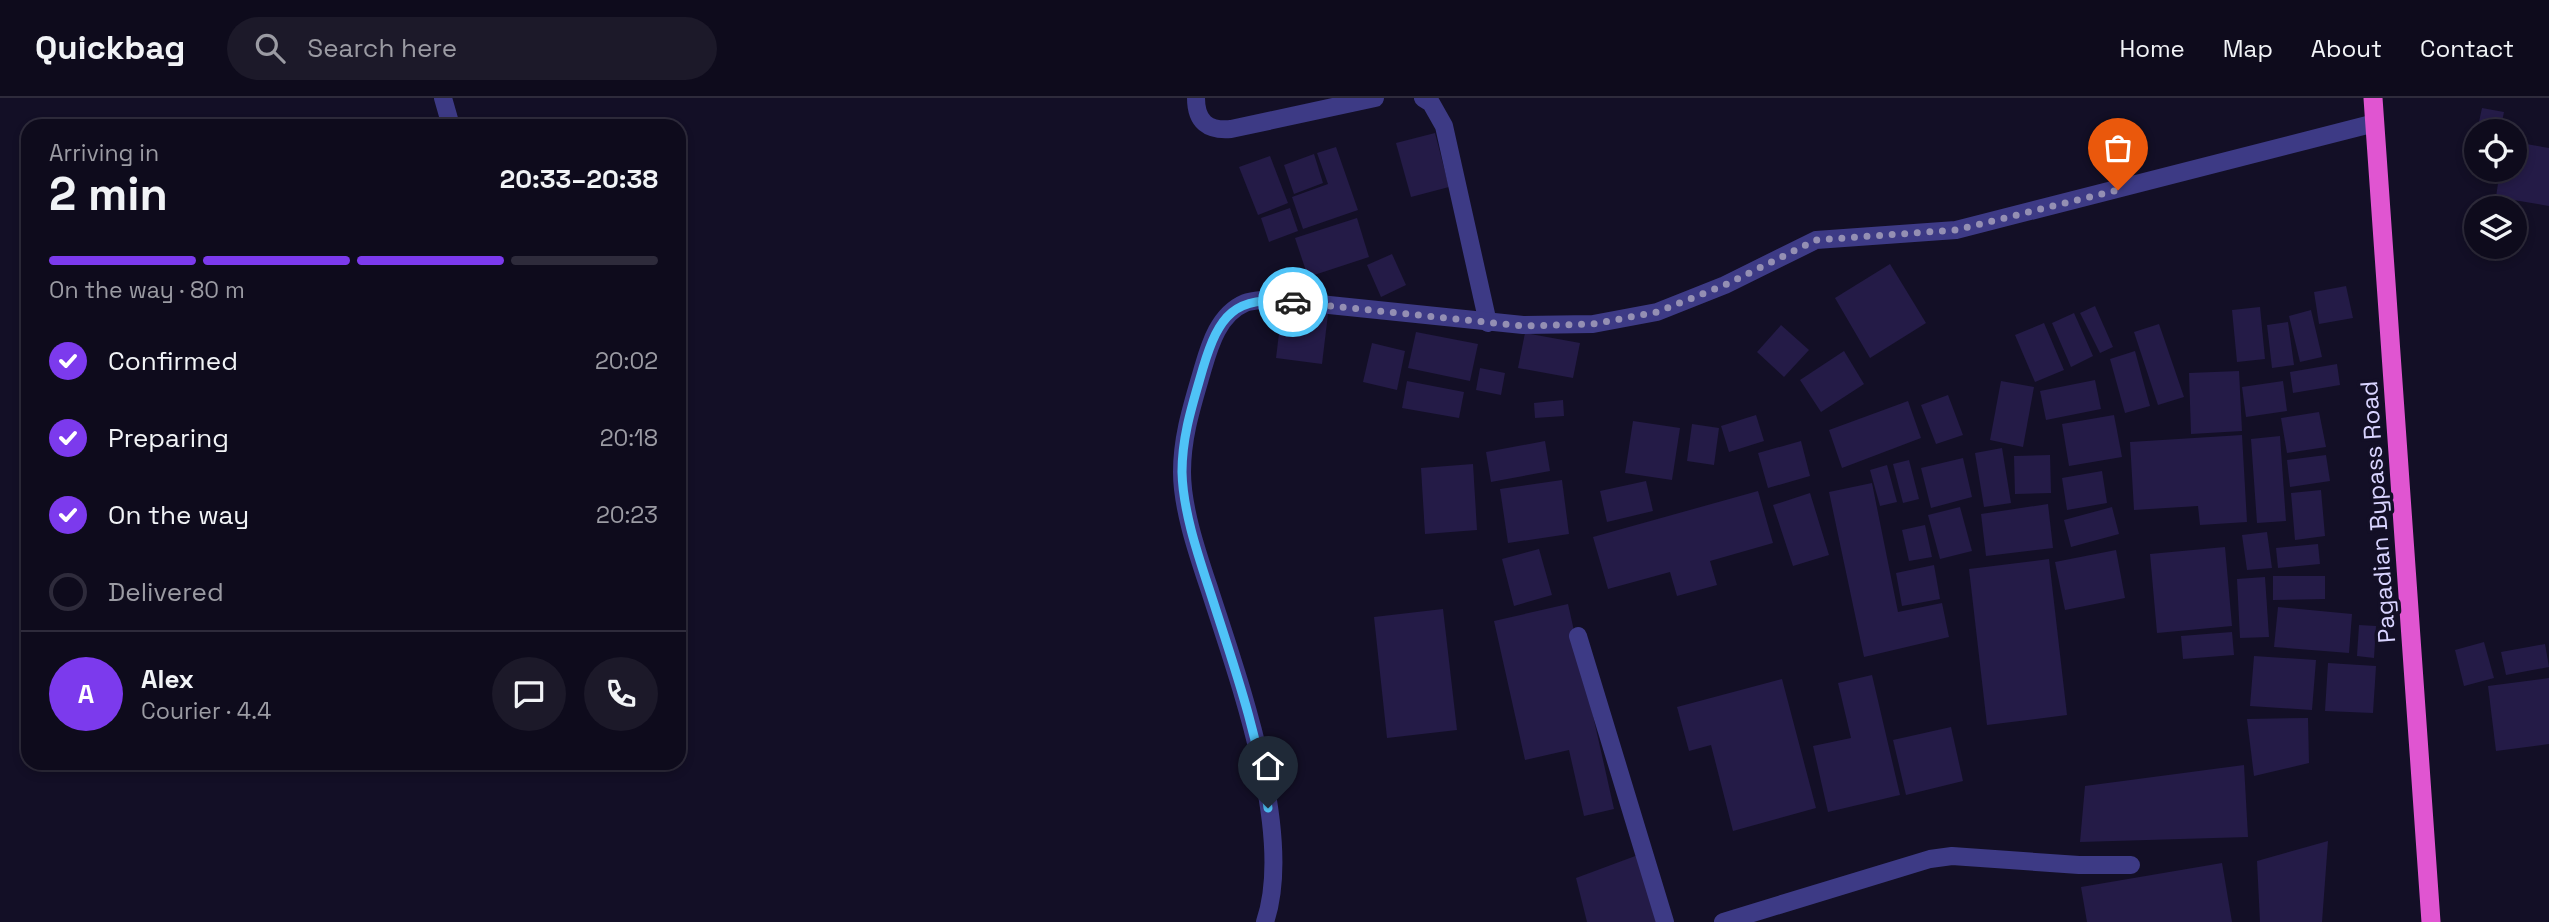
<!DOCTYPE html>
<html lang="en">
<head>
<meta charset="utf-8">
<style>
  body { margin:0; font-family:"Space Grotesk",sans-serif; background:#1c1929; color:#f1f3f6; height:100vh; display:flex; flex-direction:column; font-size:26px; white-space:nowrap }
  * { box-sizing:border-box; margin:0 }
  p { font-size:23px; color:#9b9ba3 }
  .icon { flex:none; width:38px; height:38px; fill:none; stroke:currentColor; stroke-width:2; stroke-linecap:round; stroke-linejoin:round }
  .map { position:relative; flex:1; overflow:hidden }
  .sheet { position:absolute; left:21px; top:21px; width:665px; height:651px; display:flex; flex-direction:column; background:#0e0b1c; border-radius:21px; box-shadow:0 4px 10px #0003,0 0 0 2px #2e2b3b }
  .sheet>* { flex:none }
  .controls { position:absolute; left:2464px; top:21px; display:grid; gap:14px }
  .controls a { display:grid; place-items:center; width:63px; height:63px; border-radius:50%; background:#0e0b1c; box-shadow:0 4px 10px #0003,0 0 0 2px #2e2b3b; font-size:35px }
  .pin { position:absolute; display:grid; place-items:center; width:60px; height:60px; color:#fff; margin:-72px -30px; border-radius:50% 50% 50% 0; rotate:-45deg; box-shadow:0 0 7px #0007 }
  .pin .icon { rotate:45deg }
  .courier { position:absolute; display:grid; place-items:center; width:70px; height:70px; margin:-35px; border:5px solid #4fc3f7; border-radius:50%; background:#fff; color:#222; box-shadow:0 2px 9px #0007 }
  .overview em { font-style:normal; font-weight:600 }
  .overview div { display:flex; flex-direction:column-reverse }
  .overview { display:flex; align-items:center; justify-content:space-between; height:119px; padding:0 28px }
  h1 { font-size:46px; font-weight:600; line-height:52px }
  .bar { display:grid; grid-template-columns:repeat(4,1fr); gap:10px 7px; align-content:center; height:84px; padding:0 28px }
  .bar i { height:9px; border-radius:5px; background:#2e2b3b }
  .bar .current { background:#7c3aed }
  .bar p { grid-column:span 4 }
  .line { display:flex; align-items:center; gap:18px; padding:0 28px; border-top:2px solid #2e2b3b }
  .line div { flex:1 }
  .round { display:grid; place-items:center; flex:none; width:74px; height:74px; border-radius:37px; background:#1c1929 }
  ol { padding:0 28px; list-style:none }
  li { display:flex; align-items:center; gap:21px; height:77px }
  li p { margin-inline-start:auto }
  li .icon { padding:7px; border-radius:50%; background:#7c3aed; color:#fff; stroke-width:4 }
  li:last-child { color:#9b9ba3 }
  li i { width:38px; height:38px; border:4px solid #2e2b3b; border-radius:50% }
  header { display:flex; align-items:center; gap:42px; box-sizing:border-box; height:98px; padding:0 35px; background:#0e0b1c; border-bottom:2px solid #2e2b3b }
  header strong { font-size:33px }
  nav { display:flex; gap:38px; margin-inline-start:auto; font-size:24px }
  .search { width:490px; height:63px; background:#1c1929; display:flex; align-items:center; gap:18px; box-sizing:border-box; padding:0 24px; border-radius:38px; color:#9b9ba3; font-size:26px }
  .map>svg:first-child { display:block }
</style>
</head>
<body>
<header>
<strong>Quickbag</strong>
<div class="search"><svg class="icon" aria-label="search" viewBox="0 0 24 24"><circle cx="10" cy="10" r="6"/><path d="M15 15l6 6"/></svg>Search here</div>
<nav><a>Home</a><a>Map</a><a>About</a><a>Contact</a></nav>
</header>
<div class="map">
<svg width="2549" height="824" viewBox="0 0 2549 824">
  <rect width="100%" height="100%" fill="#130f26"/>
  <g fill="#241b47">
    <path d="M 2482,10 L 2504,14 L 2500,33 L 2477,33 Z"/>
    <path d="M 1435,35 L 1449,89 L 1411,99 L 1396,45 Z"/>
    <path d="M 2515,44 L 2549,50 L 2549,108 L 2496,99 L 2500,72 L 2515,72 Z"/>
    <path d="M 1336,49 L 1358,112 L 1303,131 L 1292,99 L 1328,86 L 1317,55 Z"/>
    <path d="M 1314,56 L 1323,85 L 1294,96 L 1284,67 Z"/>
    <path d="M 1270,58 L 1288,105 L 1258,117 L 1239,69 Z"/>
    <path d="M 1290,110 L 1298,133 L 1269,144 L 1261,120 Z"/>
    <path d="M 1357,120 L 1369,159 L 1308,179 L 1295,140 Z"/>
    <path d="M 1392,156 L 1406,187 L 1381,199 L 1367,167 Z"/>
    <path d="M 1890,166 L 1926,225 L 1870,260 L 1835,200 Z"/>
    <path d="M 2346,188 L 2353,220 L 2319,226 L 2314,194 Z"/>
    <path d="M 2095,208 L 2113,249 L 2100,255 L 2080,215 Z"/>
    <path d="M 2260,209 L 2265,261 L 2237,264 L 2232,212 Z"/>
    <path d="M 1282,211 L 1328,216 L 1322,266 L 1276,260 Z"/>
    <path d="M 2311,212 L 2322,259 L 2300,264 L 2289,218 Z"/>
    <path d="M 2074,215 L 2093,258 L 2071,269 L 2052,225 Z"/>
    <path d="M 2288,224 L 2294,267 L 2272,270 L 2267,227 Z"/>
    <path d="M 2044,225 L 2064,272 L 2035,284 L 2015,237 Z"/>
    <path d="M 2159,226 L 2184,299 L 2158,307 L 2134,234 Z"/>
    <path d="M 1781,227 L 1809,252 L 1784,279 L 1757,254 Z"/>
    <path d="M 1416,234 L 1478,246 L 1470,283 L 1408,270 Z"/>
    <path d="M 1525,235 L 1580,245 L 1573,280 L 1518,270 Z"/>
    <path d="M 1372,245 L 1405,253 L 1397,292 L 1363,284 Z"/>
    <path d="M 1844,253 L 1864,286 L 1821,314 L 1800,282 Z"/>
    <path d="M 2135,253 L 2150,308 L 2125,315 L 2110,261 Z"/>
    <path d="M 2337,266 L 2340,287 L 2293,295 L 2290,274 Z"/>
    <path d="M 1480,270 L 1505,275 L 1501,297 L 1476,292 Z"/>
    <path d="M 2239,273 L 2242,333 L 2191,336 L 2189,275 Z"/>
    <path d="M 2095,282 L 2101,311 L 2046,322 L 2040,293 Z"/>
    <path d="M 1407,283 L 1464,294 L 1459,320 L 1402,310 Z"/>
    <path d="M 2001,283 L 2034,289 L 2023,349 L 1990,342 Z"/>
    <path d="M 2283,283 L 2287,313 L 2246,319 L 2242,289 Z"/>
    <path d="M 1948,297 L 1963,337 L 1936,346 L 1921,307 Z"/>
    <path d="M 1563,302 L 1564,318 L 1535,320 L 1534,305 Z"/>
    <path d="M 1908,303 L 1921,340 L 1842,370 L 1829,332 Z"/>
    <path d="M 2319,314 L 2326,349 L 2287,355 L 2281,320 Z"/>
    <path d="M 1756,317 L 1764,343 L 1729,354 L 1721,328 Z"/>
    <path d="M 2114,317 L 2122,359 L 2069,368 L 2062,326 Z"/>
    <path d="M 1633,323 L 1680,330 L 1672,382 L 1625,375 Z"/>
    <path d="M 1692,326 L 1719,330 L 1714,367 L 1687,363 Z"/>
    <path d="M 2242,337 L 2247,424 L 2200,427 L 2198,408 L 2134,412 L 2130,344 Z"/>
    <path d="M 2280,338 L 2286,423 L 2257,425 L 2251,341 Z"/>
    <path d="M 1545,343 L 1550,373 L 1491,384 L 1486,354 Z"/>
    <path d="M 1801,343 L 1810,378 L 1768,390 L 1758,355 Z"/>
    <path d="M 2002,350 L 2011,405 L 1984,409 L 1975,355 Z"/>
    <path d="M 2050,357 L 2051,395 L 2015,396 L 2014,358 Z"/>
    <path d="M 2326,357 L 2330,383 L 2290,389 L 2287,362 Z"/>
    <path d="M 1963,360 L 1972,399 L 1931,410 L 1921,370 Z"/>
    <path d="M 1909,362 L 1919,401 L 1903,405 L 1893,366 Z"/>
    <path d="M 1473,366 L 1477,432 L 1425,436 L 1421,370 Z"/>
    <path d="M 1887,367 L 1897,404 L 1880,408 L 1870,372 Z"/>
    <path d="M 2102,373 L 2107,405 L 2067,412 L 2062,380 Z"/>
    <path d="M 1562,382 L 1569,436 L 1508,445 L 1500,391 Z"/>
    <path d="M 1646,383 L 1653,413 L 1607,424 L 1600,393 Z"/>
    <path d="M 1872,385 L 1898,514 L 1942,505 L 1949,539 L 1864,559 L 1829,394 Z"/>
    <path d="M 2321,392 L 2325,438 L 2295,442 L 2291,395 Z"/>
    <path d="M 1758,393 L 1773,445 L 1710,463 L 1717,487 L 1677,498 L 1670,474 L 1608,491 L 1593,439 Z"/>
    <path d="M 1810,395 L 1829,457 L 1793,468 L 1773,407 Z"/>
    <path d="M 2048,406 L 2053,450 L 1986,458 L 1981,416 Z"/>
    <path d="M 1960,409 L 1972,453 L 1940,461 L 1928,417 Z"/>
    <path d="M 2112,409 L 2119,436 L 2071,449 L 2064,422 Z"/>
    <path d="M 1925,427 L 1932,459 L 1909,463 L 1902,432 Z"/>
    <path d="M 2267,434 L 2272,470 L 2247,472 L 2242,437 Z"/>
    <path d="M 2318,446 L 2320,466 L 2278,470 L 2276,450 Z"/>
    <path d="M 2225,449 L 2232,528 L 2157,535 L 2150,456 Z"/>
    <path d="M 1539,451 L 1552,497 L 1514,508 L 1502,461 Z"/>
    <path d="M 2116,452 L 2125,500 L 2065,512 L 2055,464 Z"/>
    <path d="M 2049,461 L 2067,617 L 1987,627 L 1969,471 Z"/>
    <path d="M 1934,467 L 1940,501 L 1902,508 L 1896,475 Z"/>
    <path d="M 2273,478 L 2325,478 L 2325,501 L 2273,502 Z"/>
    <path d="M 2265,479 L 2269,539 L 2240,540 L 2237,481 Z"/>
    <path d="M 1568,506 L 1614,711 L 1584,718 L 1569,652 L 1525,662 L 1494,523 Z"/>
    <path d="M 2278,509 L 2352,516 L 2349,555 L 2274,549 Z"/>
    <path d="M 1443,511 L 1457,632 L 1387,640 L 1374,519 Z"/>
    <path d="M 2359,527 L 2376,528 L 2374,560 L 2357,558 Z"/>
    <path d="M 2232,534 L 2234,557 L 2183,561 L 2181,538 Z"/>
    <path d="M 2484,544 L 2494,580 L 2464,588 L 2455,552 Z"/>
    <path d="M 2545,546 L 2549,569 L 2506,577 L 2501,554 Z"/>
    <path d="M 2254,558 L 2316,562 L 2312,612 L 2250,608 Z"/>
    <path d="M 2328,565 L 2376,568 L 2373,615 L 2325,613 Z"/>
    <path d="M 1872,577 L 1900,697 L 1828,714 L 1813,648 L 1851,640 L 1838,585 Z"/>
    <path d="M 2549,580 L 2549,646 L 2496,653 L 2488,588 Z"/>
    <path d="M 1782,581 L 1816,710 L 1733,733 L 1711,647 L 1689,653 L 1677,609 Z"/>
    <path d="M 2308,620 L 2309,665 L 2254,678 L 2247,621 Z"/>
    <path d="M 1951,629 L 1963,683 L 1906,697 L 1893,642 Z"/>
    <path d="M 2244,667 L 2248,739 L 2080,744 L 2085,688 Z"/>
    <path d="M 2328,743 L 2322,824 L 2260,824 L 2257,763 Z"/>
    <path d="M 1638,757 L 1656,824 L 1587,824 L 1576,780 Z"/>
    <path d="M 2222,765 L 2232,824 L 2087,824 L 2081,789 Z"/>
  </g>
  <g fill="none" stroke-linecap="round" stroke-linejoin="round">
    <g stroke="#3d3a85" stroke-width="18">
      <path d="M 443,0 L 451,28"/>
      <path d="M 1196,0 C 1196,24 1208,33 1231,31 L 1375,0"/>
      <path d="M 1423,0 L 1431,5 L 1444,28 L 1488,225"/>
      <path d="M 1578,538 L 1665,824"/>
      <path d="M 1265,824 C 1295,736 1238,580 1210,493 C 1198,457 1182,411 1182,374 C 1182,337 1193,305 1203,270 C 1210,246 1219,216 1245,205 C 1252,202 1263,202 1271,201 L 1523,227 L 1593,226 L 1657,214 L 1725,187 L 1816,142 L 1956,132 L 2375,25"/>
      <path d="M 1723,824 L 1930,761 L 1952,758 L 2079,767 L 2131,767"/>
    </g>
    <path stroke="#e055d1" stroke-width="19" d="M 2373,0 L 2431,824"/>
  </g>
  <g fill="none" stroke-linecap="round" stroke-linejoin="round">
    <path stroke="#948fb3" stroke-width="7" stroke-dasharray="0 12.6" d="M 1293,204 L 1523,228 L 1593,226 L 1657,214 L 1725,187 L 1816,142 L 1956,132 L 2118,92"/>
    <path stroke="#4fc3f7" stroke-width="9" d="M 1268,710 C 1259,641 1236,574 1215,509 C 1202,468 1183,418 1182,374 C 1182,337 1193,305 1203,270 C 1219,217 1234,197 1293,204"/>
  </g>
  <g text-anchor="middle" stroke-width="7" stroke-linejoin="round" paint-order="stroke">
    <g font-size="24" fill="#d9d4ff" stroke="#130f26">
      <text transform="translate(2378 414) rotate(-94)" y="8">Pagadian Bypass Road</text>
    </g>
  </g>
</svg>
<div class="controls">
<a><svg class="icon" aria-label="locate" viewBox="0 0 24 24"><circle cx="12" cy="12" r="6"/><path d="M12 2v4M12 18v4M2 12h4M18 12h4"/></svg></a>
<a><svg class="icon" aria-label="layers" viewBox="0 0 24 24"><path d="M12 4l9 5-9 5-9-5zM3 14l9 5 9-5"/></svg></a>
</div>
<div class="pin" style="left:2118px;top:92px;background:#ea580c"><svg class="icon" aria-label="bag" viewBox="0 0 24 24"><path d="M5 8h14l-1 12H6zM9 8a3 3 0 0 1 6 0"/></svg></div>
<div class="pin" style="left:1268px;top:710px;background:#1f2937"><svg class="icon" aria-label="home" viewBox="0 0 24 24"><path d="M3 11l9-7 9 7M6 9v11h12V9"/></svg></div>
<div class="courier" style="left:1293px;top:204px"><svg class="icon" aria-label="car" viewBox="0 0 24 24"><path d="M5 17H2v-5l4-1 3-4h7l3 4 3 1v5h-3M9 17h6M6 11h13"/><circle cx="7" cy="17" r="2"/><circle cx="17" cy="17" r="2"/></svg></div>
<section class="sheet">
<div class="overview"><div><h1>2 min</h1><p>Arriving in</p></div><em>20:33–20:38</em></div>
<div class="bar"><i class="current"></i><i class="current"></i><i class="current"></i><i></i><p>On the way · 80 m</p></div>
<ol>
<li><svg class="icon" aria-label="check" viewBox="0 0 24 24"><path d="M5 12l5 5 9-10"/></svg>Confirmed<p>20:02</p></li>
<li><svg class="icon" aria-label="check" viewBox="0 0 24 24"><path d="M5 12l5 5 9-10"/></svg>Preparing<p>20:18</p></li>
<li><svg class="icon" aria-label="check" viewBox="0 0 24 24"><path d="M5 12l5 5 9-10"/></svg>On the way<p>20:23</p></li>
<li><i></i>Delivered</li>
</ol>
<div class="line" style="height:126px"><b class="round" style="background:#7c3aed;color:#fff">A</b><div><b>Alex</b><p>Courier · 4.4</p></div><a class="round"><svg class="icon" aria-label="chat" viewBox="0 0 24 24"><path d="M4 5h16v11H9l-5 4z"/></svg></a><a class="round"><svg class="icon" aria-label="phone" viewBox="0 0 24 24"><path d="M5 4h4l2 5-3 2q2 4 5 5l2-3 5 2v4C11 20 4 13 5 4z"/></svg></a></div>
</section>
</div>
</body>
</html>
